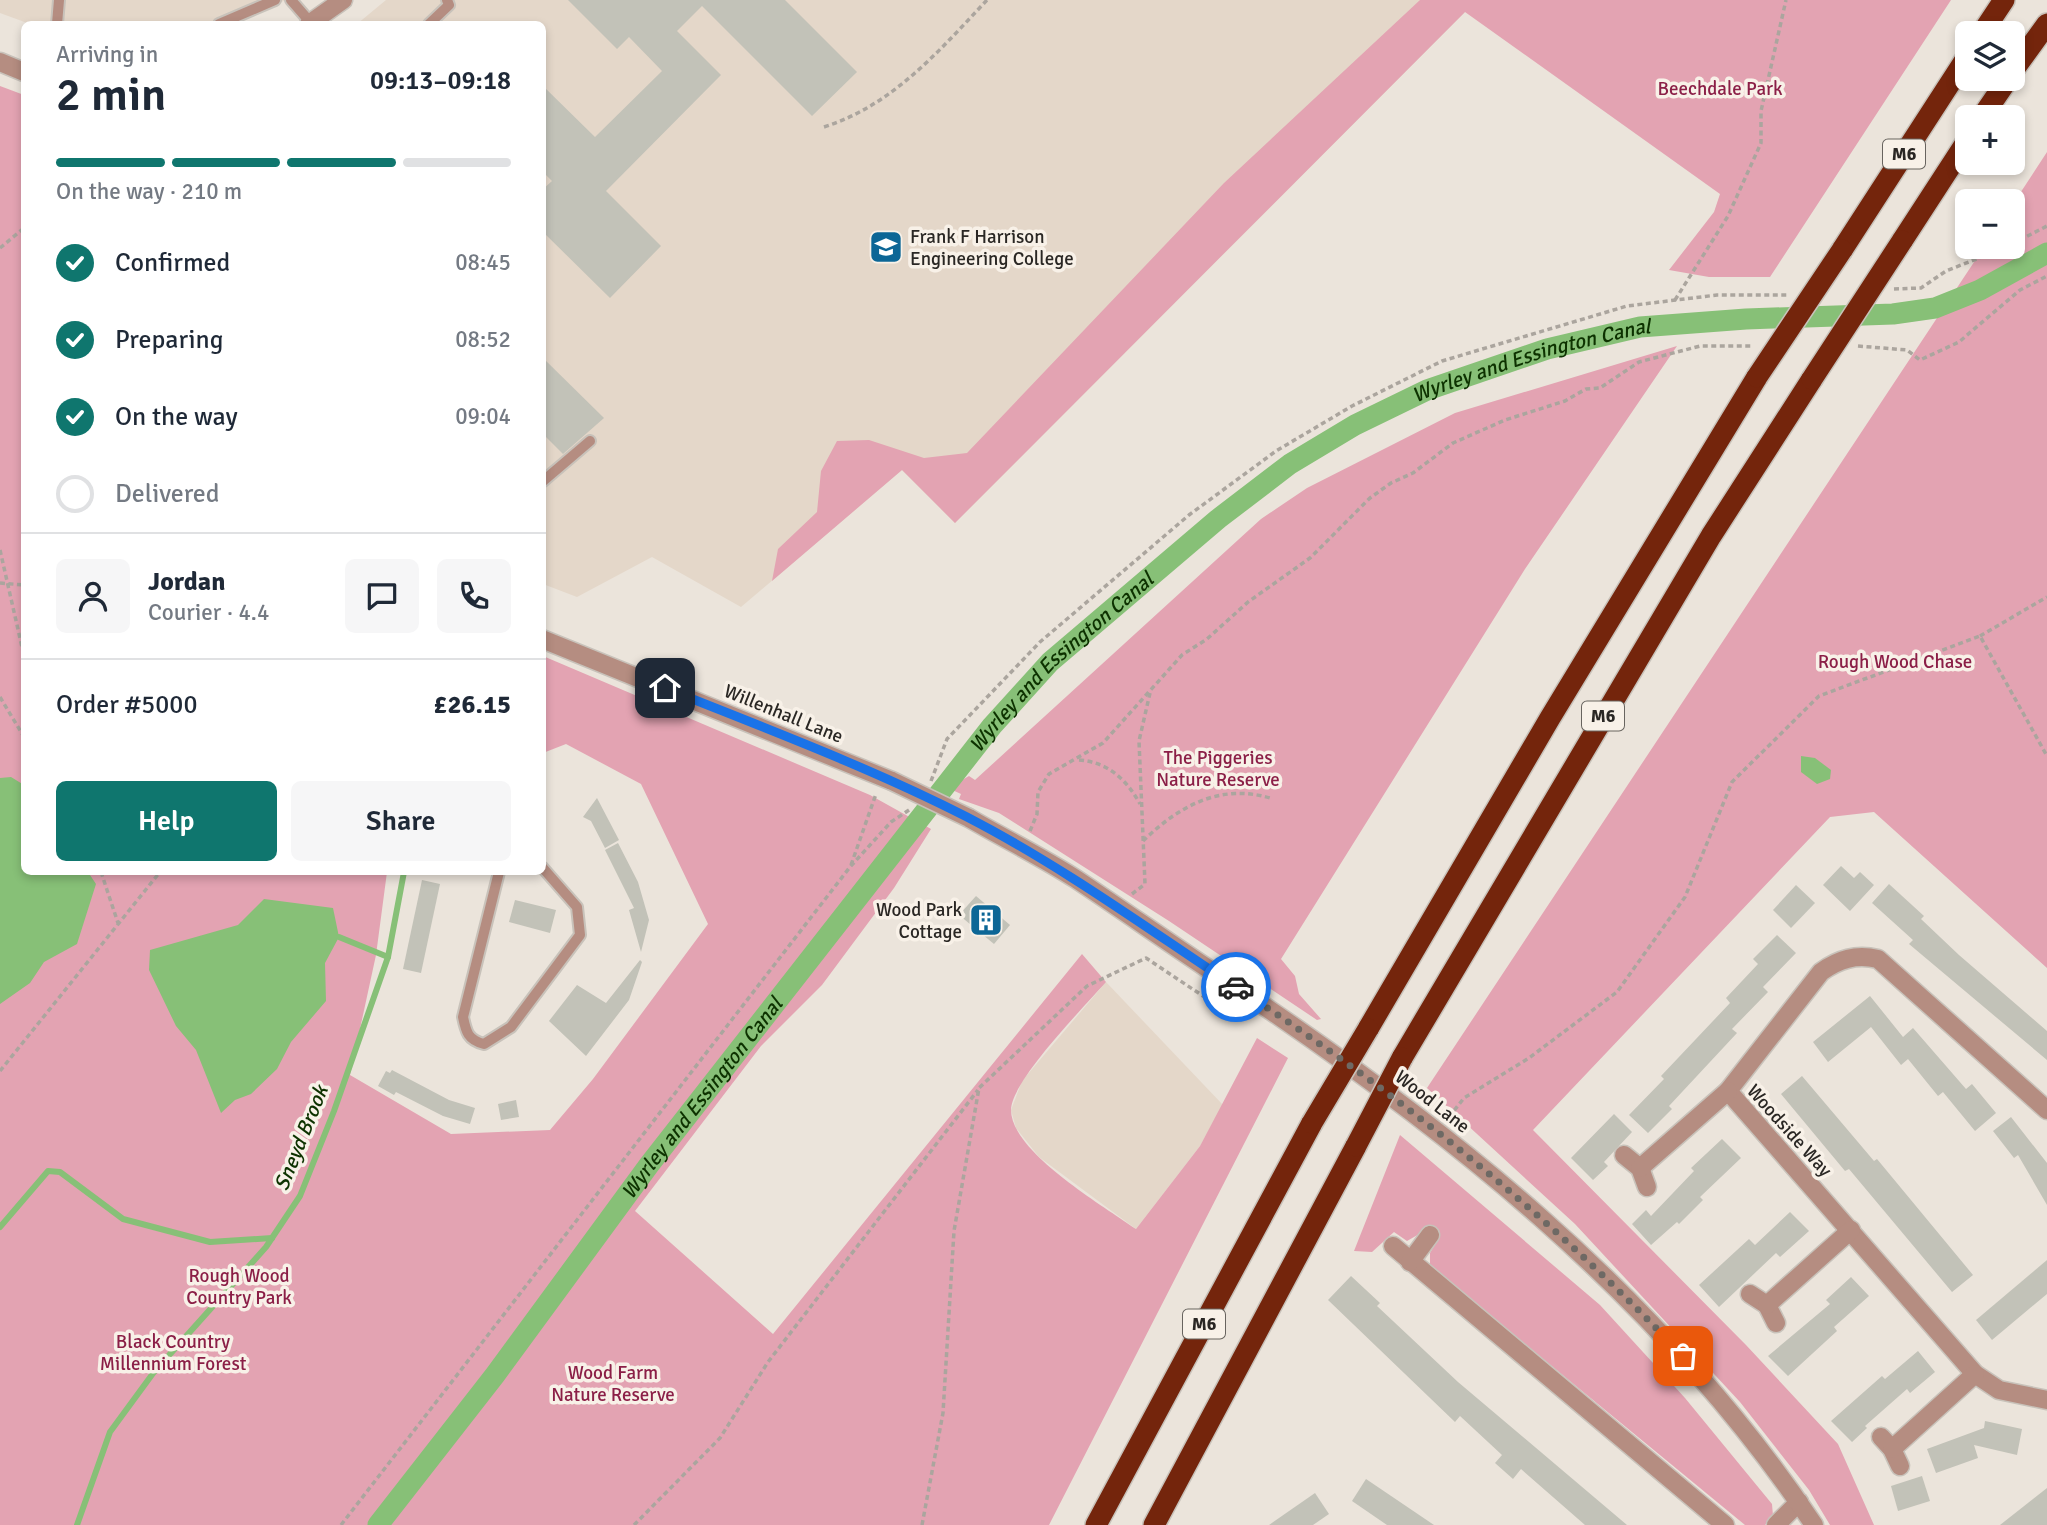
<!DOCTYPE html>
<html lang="en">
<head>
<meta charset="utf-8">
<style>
  body { margin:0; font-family:Signika,sans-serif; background:#f6f6f7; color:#1f2937; height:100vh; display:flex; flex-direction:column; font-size:26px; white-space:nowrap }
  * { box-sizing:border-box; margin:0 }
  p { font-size:23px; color:#747a83 }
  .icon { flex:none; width:38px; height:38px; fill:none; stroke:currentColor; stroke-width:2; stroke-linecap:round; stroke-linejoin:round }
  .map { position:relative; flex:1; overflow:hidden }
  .side { position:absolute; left:21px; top:21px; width:525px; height:854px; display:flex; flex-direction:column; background:#fff; border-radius:10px; box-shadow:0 4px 10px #0003 }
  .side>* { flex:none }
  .tools { position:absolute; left:1955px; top:21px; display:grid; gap:14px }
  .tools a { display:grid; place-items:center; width:70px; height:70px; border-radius:10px; background:#fff; box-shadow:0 4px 10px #0003; font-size:35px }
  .pin { position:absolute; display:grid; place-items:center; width:60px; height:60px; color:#fff; margin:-30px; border-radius:14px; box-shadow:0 4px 10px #0006 }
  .courier { position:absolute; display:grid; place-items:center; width:70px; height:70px; margin:-35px; border:5px solid #1a73e8; border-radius:50%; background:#fff; color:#222; box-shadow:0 2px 9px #0007 }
  .head em { font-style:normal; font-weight:600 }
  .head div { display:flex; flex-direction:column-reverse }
  .head { display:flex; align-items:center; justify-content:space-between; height:119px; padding:0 35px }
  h1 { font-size:46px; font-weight:600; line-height:52px }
  .bar { display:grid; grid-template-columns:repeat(4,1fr); gap:10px 7px; align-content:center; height:84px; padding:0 35px }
  .bar i { height:9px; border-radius:5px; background:#e0e1e3 }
  .bar .selected { background:#0f766e }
  .bar p { grid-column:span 4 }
  .line { display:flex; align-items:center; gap:18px; padding:0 35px; border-top:2px solid #e0e1e3 }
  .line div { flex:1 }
  .round { display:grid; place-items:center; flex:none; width:74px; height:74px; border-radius:10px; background:#f6f6f7 }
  ol { padding:0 35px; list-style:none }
  li { display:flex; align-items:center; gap:21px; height:77px }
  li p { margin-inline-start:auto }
  li .icon { padding:7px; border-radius:50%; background:#0f766e; color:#fff; stroke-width:4 }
  li:last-child { color:#747a83 }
  li i { width:38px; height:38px; border:4px solid #e0e1e3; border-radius:50% }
  .cta { display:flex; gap:14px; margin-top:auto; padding:14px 35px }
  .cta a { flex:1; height:80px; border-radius:10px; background:#0f766e; color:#fff; font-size:28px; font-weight:600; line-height:80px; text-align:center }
  .cta a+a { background:#f6f6f7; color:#1f2937 }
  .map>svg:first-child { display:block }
</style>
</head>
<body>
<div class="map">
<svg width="2047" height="1525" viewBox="0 0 2047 1525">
  <rect width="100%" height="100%" fill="#ebe4db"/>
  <g fill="#e4d7c9">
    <path d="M 0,0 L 286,0 L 229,24 L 30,24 L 0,13 Z"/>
    <path d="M 386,0 L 1477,0 L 955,523 L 902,470 L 741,607 L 652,557 L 577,597 L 543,584 L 542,24 L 357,24 Z"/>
    <path d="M 1106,982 L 1223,1105 L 1200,1146 L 1136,1229 L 1039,1157 L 1016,1128 L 1011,1110 L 1022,1081 Z"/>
  </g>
  <g fill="#e3a3b2">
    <path d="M 1420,0 L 1951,0 L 1770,277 L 1709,277 L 1669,270 L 1714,212 L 1720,194 L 1465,12 L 955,523 L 902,470 L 772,581 L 778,549 L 817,512 L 821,471 L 837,441 L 869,440 L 924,458 L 967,453 L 1224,183 Z"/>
    <path d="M 0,86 L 24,95 L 24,872 L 387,872 L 376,955 L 350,1075 L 451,1134 L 550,1130 L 593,1079 L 708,924 L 641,784 L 566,744 L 543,753 L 543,656 L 870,795 L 931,829 L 894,888 L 822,985 L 761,1046 L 635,1211 L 773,1334 L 1082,954 L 1106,982 C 1085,1006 1011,1081 1011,1110 C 1011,1152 1104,1206 1136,1229 L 1200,1146 L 1257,1038 L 1288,1058 L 1049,1525 L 0,1525 Z"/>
    <path d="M 2047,152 L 2047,968 L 1874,812 L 1830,817 L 1533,1130 L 1746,1345 L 1838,1444 L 1874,1525 L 1830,1525 L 1809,1490 L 1740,1402 L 1575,1224 L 1427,1088 L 1984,247 L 2012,247 L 2013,204 Z"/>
    <path d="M 1677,346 L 1525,569 L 1281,959 L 1295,976 L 1299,994 L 1321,1019 L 1317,1020 L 1169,921 L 999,813 L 959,799 L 961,794 L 948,788 L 969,776 L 975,780 L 1261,519 L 1307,488 L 1455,413 Z"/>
    <path d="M 1400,1135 L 1600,1305 L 1685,1398 L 1772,1504 L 1773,1516 L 1765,1525 L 1745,1525 L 1430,1266 L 1430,1253 L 1437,1241 L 1428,1229 L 1407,1241 L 1394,1232 L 1372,1252 L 1354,1251 Z"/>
  </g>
  <g fill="#87c077">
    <path d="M 1801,756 L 1815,758 L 1831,770 L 1830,779 L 1817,784 L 1801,772 Z"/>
    <path d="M 11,777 L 24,785 L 24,872 L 88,872 L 96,884 L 77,944 L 44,962 L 30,983 L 0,1004 L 0,778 Z"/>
    <path d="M 264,899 L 333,908 L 339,937 L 325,963 L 326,1001 L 291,1042 L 277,1069 L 251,1094 L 235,1100 L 221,1113 L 196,1050 L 176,1026 L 149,970 L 150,950 L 238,925 Z"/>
  </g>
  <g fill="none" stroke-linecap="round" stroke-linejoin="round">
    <g stroke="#87c077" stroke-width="6">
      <path d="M 339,937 L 388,957"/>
      <path d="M 0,1227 L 48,1171 L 60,1172 L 123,1219 L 210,1242 L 272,1238"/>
      <path d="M 77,1525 L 110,1432 L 154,1372 L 266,1247 L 300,1196 L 334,1111 L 388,957 L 404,872"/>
    </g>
    <path stroke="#87c077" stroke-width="21" id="s1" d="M 378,1525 L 495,1375 L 649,1165 L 992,726 L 1050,662 L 1218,519 L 1290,464 L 1355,425 L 1427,390 L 1547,349 L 1640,327 L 1746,319 L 1893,314 L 1935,308 L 1980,290 L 2047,253"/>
  </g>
  <g fill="#c2c2b8">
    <path d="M 568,0 L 785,0 L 857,72 L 812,116 L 702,6 L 677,31 L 721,75 L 606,191 L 661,246 L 610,298 L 542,231 L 542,190 L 552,181 L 542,171 L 542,85 L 595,137 L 662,71 L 629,37 L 617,49 Z"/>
    <path d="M 542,357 L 604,418 L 563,454 L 542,433 Z"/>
    <path d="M 597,798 L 619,840 L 605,848 L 591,821 L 583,817 Z"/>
    <path d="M 618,843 L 638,882 L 649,920 L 641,952 L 629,910 L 634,908 L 605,850 Z"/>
    <path d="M 1841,866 L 1854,878 L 1860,872 L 1874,885 L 1850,911 L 1823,885 Z"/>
    <path d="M 422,880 L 440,884 L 421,973 L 403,969 Z"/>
    <path d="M 1889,884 L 1924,916 L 1921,919 L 1959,955 L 2047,1031 L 2047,1060 L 1909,944 L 1913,940 L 1872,903 Z"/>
    <path d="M 1796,885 L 1815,903 L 1791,928 L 1773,910 Z"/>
    <path d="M 976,896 L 1010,925 L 994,944 L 959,915 Z"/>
    <path d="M 515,900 L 556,910 L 550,933 L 509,922 Z"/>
    <path d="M 1777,935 L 1796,953 L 1763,987 L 1768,992 L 1732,1029 L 1737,1033 L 1669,1106 L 1672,1109 L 1648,1133 L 1629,1115 L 1664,1079 L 1661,1076 L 1730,1003 L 1726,998 L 1758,964 L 1753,959 Z"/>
    <path d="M 640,960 L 642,962 L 629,1000 L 586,1056 L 549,1021 L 577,985 L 606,1003 Z"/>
    <path d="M 1870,996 L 1903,1037 L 1913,1028 L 1966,1089 L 1972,1084 L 1996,1113 L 1975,1131 L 1943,1092 L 1938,1096 L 1908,1059 L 1901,1065 L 1871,1027 L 1828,1062 L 1813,1042 Z"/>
    <path d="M 392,1070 L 449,1100 L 475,1108 L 470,1124 L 443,1116 L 396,1092 L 394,1095 L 378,1086 L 386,1071 L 390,1073 Z"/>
    <path d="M 1802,1076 L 1874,1161 L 1877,1159 L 1973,1275 L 1952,1292 L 1849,1169 L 1845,1171 L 1781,1094 Z"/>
    <path d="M 516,1100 L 519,1117 L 501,1120 L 498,1104 Z"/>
    <path d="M 1614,1114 L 1632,1132 L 1604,1162 L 1608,1166 L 1593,1180 L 1571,1158 Z"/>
    <path d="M 2011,1117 L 2047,1163 L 2047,1205 L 2018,1155 L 2014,1158 L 1993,1131 Z"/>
    <path d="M 1722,1139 L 1741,1158 L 1700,1197 L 1703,1200 L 1679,1224 L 1677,1222 L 1651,1245 L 1632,1224 L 1646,1210 L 1651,1216 L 1694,1171 L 1691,1168 Z"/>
    <path d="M 1790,1212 L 1809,1231 L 1780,1257 L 1776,1253 L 1719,1307 L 1699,1285 L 1749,1239 L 1755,1245 Z"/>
    <path d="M 2047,1260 L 2047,1294 L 1992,1340 L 1976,1320 Z"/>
    <path d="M 1351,1276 L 1380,1303 L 1377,1306 L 1458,1382 L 1627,1525 L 1585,1525 L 1521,1469 L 1513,1479 L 1495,1463 L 1502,1455 L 1460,1416 L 1455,1422 L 1328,1300 Z"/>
    <path d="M 1851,1277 L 1869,1296 L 1834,1327 L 1837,1331 L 1788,1376 L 1768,1356 L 1830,1304 L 1826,1300 Z"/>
    <path d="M 1918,1351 L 1935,1372 L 1910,1393 L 1907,1389 L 1865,1426 L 1867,1428 L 1852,1442 L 1831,1421 L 1882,1376 L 1885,1379 Z"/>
    <path d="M 1985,1421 L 2022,1429 L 2017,1455 L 1974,1445 L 1978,1458 L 1936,1473 L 1927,1449 L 1984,1428 Z"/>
    <path d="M 1922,1476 L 1930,1501 L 1898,1511 L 1891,1486 Z"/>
    <path d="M 1366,1479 L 1434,1525 L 1387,1525 L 1352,1501 Z"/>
    <path d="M 2047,1488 L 2047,1525 L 2000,1525 L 2033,1499 Z"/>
    <path d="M 1315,1493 L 1329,1514 L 1313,1525 L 1269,1525 Z"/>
  </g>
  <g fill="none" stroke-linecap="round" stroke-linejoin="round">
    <defs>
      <g id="service">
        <path d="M 291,0 L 311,23"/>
        <path d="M 57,24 L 59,0"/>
        <path d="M 219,24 L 275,0"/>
        <path d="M 429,24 L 449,5 L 447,0"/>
        <path d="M 542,482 L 590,441"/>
        <path d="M 499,872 L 463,1017 C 466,1032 468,1040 484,1044 L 511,1027 L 580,935 L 577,907 L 542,867"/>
      </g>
      <g id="minor">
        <path d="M 2047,1110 L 1878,959 C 1856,954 1839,959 1821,972 L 1728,1091 L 1975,1374 L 1999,1390 L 2047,1400"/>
        <path d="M 1624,1155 L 1640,1168 L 1647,1187"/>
        <path d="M 1640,1168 L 1728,1091"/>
        <path d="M 1393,1246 L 1725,1525"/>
        <path d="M 1410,1262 L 1430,1235"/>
        <path d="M 1750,1294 L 1767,1305 L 1776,1323"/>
        <path d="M 1767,1305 L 1851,1230"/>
        <path d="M 1881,1437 L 1892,1449 L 1900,1466"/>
        <path d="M 1892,1449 L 1975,1374"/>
        <path d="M 1776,1525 L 1799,1502"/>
      </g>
      <g id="tertiary">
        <path d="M 309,24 L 343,0"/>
        <path d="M 0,62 L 24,72"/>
        <path d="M 542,639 L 892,781"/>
        <path d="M 969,818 C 1005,839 1042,857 1076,879 C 1121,909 1165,940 1210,970 C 1440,1121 1660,1294 1814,1525"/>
      </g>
      <g id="motorway">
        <path d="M 1982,33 L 2004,0"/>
        <path d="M 2012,72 L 2047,24"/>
        <path d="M 1982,117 L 2008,79"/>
        <path d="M 1902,241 L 1967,141"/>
        <path d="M 1842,250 L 1967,57"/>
        <path d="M 1368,1029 L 1550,718 L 1757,377"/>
        <path d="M 1402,1058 L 1711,536 L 1812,379"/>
        <path d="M 1096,1525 L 1312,1123"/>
        <path d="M 1154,1525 L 1356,1146"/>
      </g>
    </defs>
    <use href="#service" stroke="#c8c2ba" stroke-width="14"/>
    <use href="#minor" stroke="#c8c2ba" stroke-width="21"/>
    <use href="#tertiary" stroke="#c8c2ba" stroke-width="21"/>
    <use href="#motorway" stroke="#c8c2ba" stroke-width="24"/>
    <g stroke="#aba59e" stroke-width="3.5" stroke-dasharray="5 3.5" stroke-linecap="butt">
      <path d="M 824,127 C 893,105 939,51 987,0"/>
      <path d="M 2012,244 L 2047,226"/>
      <path d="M 0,248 L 24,228"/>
      <path d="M 1894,289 L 1921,288 L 1946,271 L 2007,247"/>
      <path d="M 1675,300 L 1728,216 L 1761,143 L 1761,111 L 1786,0"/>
      <path d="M 1858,346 L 1907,350 L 1920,360 L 1959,342 L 2020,290 L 2047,276"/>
      <path d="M 0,550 L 24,656"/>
      <path d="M 0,583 L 24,585"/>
      <path d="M 1980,636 L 2047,597"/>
      <path d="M 0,697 L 24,737"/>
      <path d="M 1079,760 C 1108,762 1127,780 1140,804"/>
      <path d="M 931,781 L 947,739 L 1040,642 L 1189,515 L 1276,451 L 1352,406 L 1442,361 L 1627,306 L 1717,295 L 1789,295"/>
      <path d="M 1030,831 L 1037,814 L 1038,792 L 1049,774 L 1103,743 L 1182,655 L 1207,639 L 1248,602 L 1310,558 L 1370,498 L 1391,483 L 1413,473 L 1453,443 L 1505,420 L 1565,401 L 1586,389 L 1600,388 L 1639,362 L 1700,346 L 1752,346"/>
      <path d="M 1143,841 C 1178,807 1219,783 1270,798"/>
      <path d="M 851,865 L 876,794"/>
      <path d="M 101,872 L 118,923"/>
      <path d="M 1132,894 L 1145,884 L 1139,741 L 1150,693"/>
      <path d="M 0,1071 L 160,872"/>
      <path d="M 1449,1117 L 1464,1098 L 1529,1058 L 1617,992 L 1685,897 L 1732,782 L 1819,696 L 1980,636 L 2047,756"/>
      <path d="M 341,1525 L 850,867 L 891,822 L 909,810"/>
      <path d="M 634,1525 L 720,1438 L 768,1362 L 978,1090"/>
      <path d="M 922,1525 L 943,1413 L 954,1231 L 979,1088 L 1087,986 L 1146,958 L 1209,1000 L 1217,997"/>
    </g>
    <use href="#service" stroke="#b58d81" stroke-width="10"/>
    <use href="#minor" stroke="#b58d81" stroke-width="18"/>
    <use href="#tertiary" stroke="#b58d81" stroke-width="18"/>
    <use href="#motorway" stroke="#74250c" stroke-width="21"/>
    <defs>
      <path id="tertiary-bridge" d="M 892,781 L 969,818"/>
      <g id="motorway-bridge">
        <path d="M 1757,377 L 1842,250"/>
        <path d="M 1812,379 L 1902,241"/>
        <path d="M 1312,1123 L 1368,1029"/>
        <path d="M 1356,1146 L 1402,1058"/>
      </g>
    </defs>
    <use href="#tertiary-bridge" stroke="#c8c2ba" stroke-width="21" stroke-linecap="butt"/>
    <use href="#motorway-bridge" stroke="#c8c2ba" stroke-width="24" stroke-linecap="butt"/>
    <use href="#tertiary-bridge" stroke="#b58d81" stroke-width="18"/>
    <use href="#motorway-bridge" stroke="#74250c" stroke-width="21"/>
  </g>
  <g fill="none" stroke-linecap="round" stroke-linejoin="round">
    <path stroke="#6e6964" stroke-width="7" stroke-dasharray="0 12.6" d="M 1236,987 C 1399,1094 1549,1214 1683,1356"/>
    <path stroke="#1a73e8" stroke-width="9" d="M 665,688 C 767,729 869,767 967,817 C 1062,866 1148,929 1236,987"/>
  </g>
  <defs>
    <symbol id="school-square" viewBox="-11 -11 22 22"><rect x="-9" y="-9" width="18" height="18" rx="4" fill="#0c6696" stroke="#f8f1e8"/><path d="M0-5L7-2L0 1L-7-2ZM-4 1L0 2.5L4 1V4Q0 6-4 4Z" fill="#fff"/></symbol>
    <symbol id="building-square" viewBox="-11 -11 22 22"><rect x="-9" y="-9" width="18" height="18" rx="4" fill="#0c6696" stroke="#f8f1e8"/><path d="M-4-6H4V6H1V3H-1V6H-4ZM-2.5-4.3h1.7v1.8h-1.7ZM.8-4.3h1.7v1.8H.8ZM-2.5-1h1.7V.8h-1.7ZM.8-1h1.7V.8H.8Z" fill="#fff"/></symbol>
  </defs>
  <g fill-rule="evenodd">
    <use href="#school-square" x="867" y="228" width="38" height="38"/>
    <use href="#building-square" x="967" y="901" width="38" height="38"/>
  </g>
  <g text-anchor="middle" stroke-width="7" stroke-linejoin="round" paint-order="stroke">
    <g fill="#f8f1e8" stroke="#68645f" stroke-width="2">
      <rect x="1883" y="139.5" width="42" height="29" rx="5"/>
      <rect x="1582" y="701.5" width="42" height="29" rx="5"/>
      <rect x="1183" y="1309.5" width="42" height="29" rx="5"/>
    </g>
    <g font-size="18" font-weight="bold" fill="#2a2724">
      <text x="1904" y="160">M6</text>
      <text x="1603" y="722">M6</text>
      <text x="1204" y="1330">M6</text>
    </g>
    <g font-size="19" fill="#8b1f47" stroke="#f8f1e8">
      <text x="1720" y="95">Beechdale Park</text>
      <text x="1895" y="668">Rough Wood Chase</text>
      <text x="1218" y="764">The Piggeries<tspan x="1218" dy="22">Nature Reserve</tspan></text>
      <text x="239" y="1282">Rough Wood<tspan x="239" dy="22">Country Park</tspan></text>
      <text x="173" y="1348">Black Country<tspan x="173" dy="22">Millennium Forest</tspan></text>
      <text x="613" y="1379">Wood Farm<tspan x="613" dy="22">Nature Reserve</tspan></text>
    </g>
    <g font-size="19" fill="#2a2724" stroke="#f8f1e8" text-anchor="start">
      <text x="910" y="243">Frank F Harrison<tspan x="910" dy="22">Engineering College</tspan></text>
      <text x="962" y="916" text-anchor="end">Wood Park<tspan x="962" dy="22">Cottage</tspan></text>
    </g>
    <g font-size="19" fill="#2a2724" stroke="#f8f1e8">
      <text transform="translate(784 713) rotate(22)" y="7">Willenhall Lane</text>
      <text transform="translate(1433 1101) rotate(38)" y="7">Wood Lane</text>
      <text transform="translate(1790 1130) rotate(48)" y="7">Woodside Way</text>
    </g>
    <g font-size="21" font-style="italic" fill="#0d3200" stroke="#f8f1e8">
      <text dy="7" stroke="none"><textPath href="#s1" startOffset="1670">Wyrley and Essington Canal</textPath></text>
      <text dy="7" stroke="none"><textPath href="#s1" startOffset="1102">Wyrley and Essington Canal</textPath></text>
      <text dy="7" stroke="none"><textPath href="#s1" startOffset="536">Wyrley and Essington Canal</textPath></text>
      <text transform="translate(301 1138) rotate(-68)" y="7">Sneyd Brook</text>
    </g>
  </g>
</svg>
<div class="tools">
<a><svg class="icon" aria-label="layers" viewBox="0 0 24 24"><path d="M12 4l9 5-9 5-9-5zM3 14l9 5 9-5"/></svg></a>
<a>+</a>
<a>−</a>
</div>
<div class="pin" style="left:1683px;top:1356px;background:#ea580c"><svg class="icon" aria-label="bag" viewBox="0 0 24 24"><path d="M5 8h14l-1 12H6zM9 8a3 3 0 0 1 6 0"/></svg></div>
<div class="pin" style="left:665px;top:688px;background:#1f2937"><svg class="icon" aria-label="home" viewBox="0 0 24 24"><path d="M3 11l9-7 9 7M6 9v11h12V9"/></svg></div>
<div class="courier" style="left:1236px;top:987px"><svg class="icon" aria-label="car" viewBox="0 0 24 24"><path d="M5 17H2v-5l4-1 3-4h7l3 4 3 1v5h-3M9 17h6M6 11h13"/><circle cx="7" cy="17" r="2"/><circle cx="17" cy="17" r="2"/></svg></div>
<section class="side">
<div class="head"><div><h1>2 min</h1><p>Arriving in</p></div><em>09:13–09:18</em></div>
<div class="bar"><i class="selected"></i><i class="selected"></i><i class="selected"></i><i></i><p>On the way · 210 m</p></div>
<ol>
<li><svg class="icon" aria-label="check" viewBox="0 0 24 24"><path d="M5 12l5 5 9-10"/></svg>Confirmed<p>08:45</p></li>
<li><svg class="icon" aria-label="check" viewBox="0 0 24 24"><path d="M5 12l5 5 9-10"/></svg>Preparing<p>08:52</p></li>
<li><svg class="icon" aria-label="check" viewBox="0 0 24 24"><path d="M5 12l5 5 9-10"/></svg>On the way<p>09:04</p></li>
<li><i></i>Delivered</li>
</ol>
<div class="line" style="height:126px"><a class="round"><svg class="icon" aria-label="person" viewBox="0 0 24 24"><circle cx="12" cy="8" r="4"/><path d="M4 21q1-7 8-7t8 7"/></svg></a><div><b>Jordan</b><p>Courier · 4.4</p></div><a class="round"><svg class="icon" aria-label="chat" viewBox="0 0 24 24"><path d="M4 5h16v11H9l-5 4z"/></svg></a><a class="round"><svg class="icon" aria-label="phone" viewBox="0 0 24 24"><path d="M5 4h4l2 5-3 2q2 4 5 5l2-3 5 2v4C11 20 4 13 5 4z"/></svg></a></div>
<div class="line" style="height:91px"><div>Order #5000</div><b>£26.15</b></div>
<div class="cta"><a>Help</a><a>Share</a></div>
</section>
</div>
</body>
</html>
